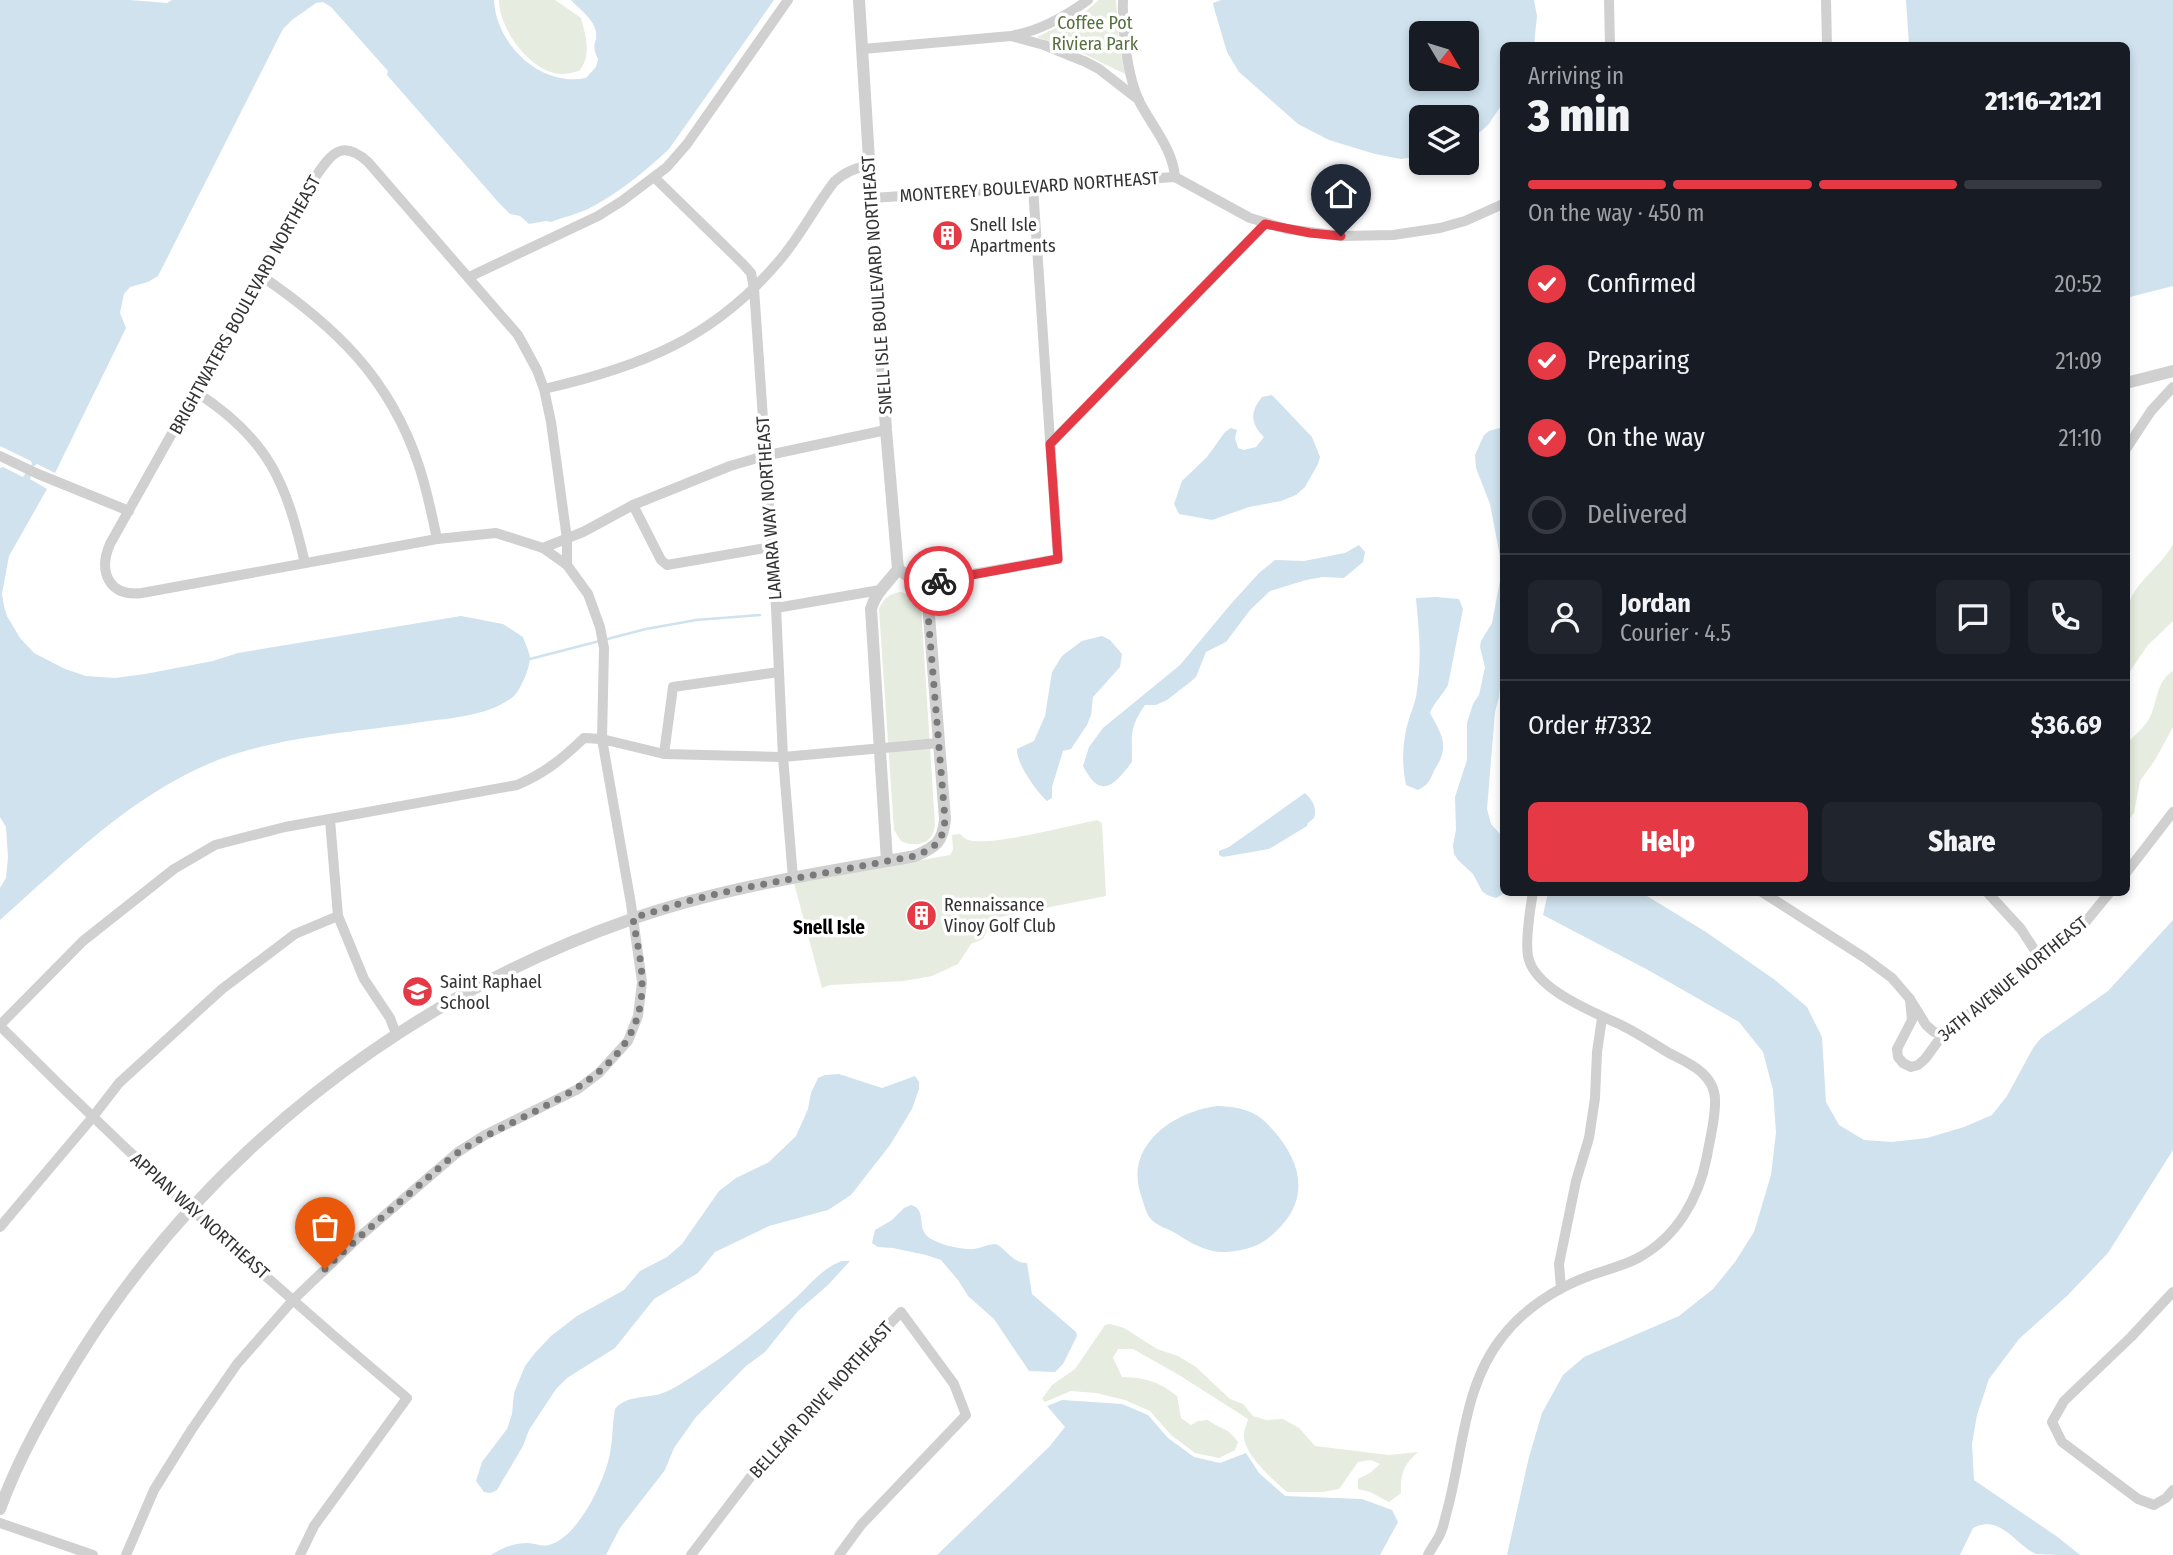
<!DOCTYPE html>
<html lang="en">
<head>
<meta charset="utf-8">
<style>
  body { margin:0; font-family:"Fira Sans Condensed",sans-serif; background:#20242c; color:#f1f3f6; height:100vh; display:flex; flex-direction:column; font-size:26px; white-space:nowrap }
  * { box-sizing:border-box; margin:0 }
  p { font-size:23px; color:#9ea1a6 }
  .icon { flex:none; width:38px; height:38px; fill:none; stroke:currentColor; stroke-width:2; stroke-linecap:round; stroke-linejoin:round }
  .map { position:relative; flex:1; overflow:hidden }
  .panel { position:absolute; left:1500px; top:42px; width:630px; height:854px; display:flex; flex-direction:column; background:#171b24; border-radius:10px; box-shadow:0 4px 10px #0003 }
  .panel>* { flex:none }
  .needle { width:46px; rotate:128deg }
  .fabs { position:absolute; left:1409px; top:21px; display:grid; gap:14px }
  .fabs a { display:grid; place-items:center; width:70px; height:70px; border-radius:10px; background:#171b24; box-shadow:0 4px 10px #0003; font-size:35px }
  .pin { position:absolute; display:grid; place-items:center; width:60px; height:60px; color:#fff; margin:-72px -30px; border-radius:50% 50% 50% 0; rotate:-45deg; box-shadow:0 0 7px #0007 }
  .pin .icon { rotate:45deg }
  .courier { position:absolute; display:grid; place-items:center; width:70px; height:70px; margin:-35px; border:5px solid #e63946; border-radius:50%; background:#fff; color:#222; box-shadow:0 2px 9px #0007 }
  .overview em { font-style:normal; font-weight:800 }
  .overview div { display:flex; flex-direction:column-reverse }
  .overview { display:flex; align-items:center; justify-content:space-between; height:119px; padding:0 28px }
  h1 { font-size:46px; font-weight:800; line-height:52px }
  .bar { display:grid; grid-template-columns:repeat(4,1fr); gap:10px 7px; align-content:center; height:84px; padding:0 28px }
  .bar i { height:9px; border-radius:5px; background:#363941 }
  .bar .active { background:#e63946 }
  .bar p { grid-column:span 4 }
  .line { display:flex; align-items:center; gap:18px; padding:0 28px; border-top:2px solid #363941 }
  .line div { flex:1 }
  .round { display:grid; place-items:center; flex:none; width:74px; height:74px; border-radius:10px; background:#20242c }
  ol { padding:0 28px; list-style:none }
  li { display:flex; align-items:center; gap:21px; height:77px }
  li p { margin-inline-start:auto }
  li .icon { padding:7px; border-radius:50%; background:#e63946; color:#fff; stroke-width:4 }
  li:last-child { color:#9ea1a6 }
  li i { width:38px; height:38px; border:4px solid #363941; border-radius:50% }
  .button { display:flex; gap:14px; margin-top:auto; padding:14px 28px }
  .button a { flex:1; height:80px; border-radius:10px; background:#e63946; color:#fff; font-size:28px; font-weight:800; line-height:80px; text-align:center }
  .button a+a { background:#20242c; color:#f1f3f6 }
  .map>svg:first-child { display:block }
</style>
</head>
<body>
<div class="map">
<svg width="2173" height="1555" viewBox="0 0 2173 1555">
  <rect width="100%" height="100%" fill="#fff"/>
  <g fill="#e6ecdf">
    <path d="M 499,0 L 555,0 L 581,18 C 586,37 592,55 579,71 C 574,72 568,74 563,74 C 531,74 499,29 499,0 Z"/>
    <path d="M 1099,0 L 1116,0 L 1119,44 L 1125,74 L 1078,51 L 1037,37 L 1080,16 Z"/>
    <path d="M 2173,544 L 2173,621 L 2148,645 L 2126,677 C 2126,652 2120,613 2135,591 C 2146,574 2164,562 2173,544 Z"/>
    <path d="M 901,592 L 914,597 L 921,606 L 935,825 C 933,844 917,848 901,841 L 894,830 L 879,609 C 884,598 889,594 901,592 Z"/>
    <path d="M 2173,671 L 2173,727 L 2155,760 L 2140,781 L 2134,813 L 2126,823 L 2126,744 C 2134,736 2143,729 2149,719 C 2158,703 2155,682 2173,671 Z"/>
    <path d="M 1097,820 L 1102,823 L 1106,896 L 1000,917 L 989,927 L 983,939 L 971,944 L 958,964 L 932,976 L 904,981 L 830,985 L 822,988 L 794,883 L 950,855 L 953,850 L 952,835 L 960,834 C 962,836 966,839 968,840 C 990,847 1072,825 1097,820 Z"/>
    <path d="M 1110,1324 L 1124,1328 L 1157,1349 L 1178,1356 L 1196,1367 L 1230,1399 L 1243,1404 L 1253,1416 L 1266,1420 L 1283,1419 L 1299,1428 L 1315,1446 L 1389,1455 L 1418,1452 C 1404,1464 1400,1474 1401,1493 L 1389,1502 L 1370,1492 L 1358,1489 L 1358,1479 L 1370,1473 L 1380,1464 L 1371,1460 L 1358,1462 L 1339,1489 L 1323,1492 L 1287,1492 C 1273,1480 1245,1455 1244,1437 C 1243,1432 1247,1424 1248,1419 L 1179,1375 L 1133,1349 L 1118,1349 L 1113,1358 L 1122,1377 C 1146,1378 1158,1381 1177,1396 L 1181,1418 L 1191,1425 L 1198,1421 L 1208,1420 C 1221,1430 1228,1427 1238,1442 L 1235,1450 L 1219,1458 L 1195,1453 L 1171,1435 L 1150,1411 L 1125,1400 L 1096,1393 L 1071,1391 L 1045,1402 L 1042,1399 L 1052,1385 L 1075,1369 L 1105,1325 Z"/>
  </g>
  <g fill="#cfe2ee" fill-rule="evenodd">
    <path d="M 0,0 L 130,0 L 167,3 L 172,0 L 494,0 C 496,45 541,87 586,78 L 596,67 L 598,59 C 590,42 598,44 596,32 C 594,19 579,9 571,0 L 774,0 L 669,149 C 646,171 617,194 588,209 C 575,215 563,217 551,222 L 546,221 L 529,224 L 520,216 L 510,214 L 499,203 L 387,75 L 388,71 L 331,7 L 323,2 L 316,3 L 292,20 L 283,29 L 158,276 L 148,282 L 130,287 L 124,294 L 120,313 L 126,328 L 55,473 L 37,464 L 33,467 L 30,479 L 47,489 L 9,556 L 2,594 L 4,606 L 7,616 L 20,638 L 34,653 L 65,669 L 86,676 L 115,678 L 145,674 L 213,661 L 238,653 L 461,616 L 503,624 L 523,637 C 525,643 529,651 530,657 C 530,668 521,689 514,696 C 490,716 451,718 422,722 C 359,732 283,736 223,758 C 135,791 69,859 0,920 L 0,888 L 6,878 L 8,857 L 6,827 L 0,817 L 0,468 L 3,467 L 23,477 L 32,464 L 31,461 L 0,446 Z"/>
    <path d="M 1221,0 L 1534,0 L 1537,16 L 1534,45 L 1503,46 L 1503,103 L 1488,125 L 1467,143 L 1466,117 L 1421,117 L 1421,156 L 1401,159 L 1375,154 L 1329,140 L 1298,124 L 1239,72 L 1227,52 L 1214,8 L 1213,3 ZM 1421,33 L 1466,33 L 1466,79 L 1421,79 Z"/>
    <path d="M 1906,0 L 2173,0 L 2173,286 L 2126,298 L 2126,46 L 1909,45 Z"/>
    <path d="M 1272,395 L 1312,437 L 1320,457 L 1318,464 L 1305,487 L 1296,495 L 1281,501 L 1249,507 L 1212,520 L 1179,514 L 1174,504 L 1182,481 L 1207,457 L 1225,432 L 1231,428 L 1237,430 L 1235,438 L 1238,448 L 1244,450 L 1256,447 L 1264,437 C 1250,423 1250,412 1262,397 Z"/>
    <path d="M 1503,427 L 1503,651 L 1499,697 L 1495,712 L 1487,809 L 1491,824 L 1503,837 L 1505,893 L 1496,898 L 1487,895 L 1482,891 L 1473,874 L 1458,860 L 1454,854 L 1453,845 L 1456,830 L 1455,797 L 1467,760 L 1467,723 L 1473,704 L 1479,695 L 1485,667 L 1480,647 L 1481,641 L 1492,623 L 1500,581 L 1500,556 L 1490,504 L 1476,468 L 1475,455 L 1484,435 L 1489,431 Z"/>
    <path d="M 1359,545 L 1365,552 L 1363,562 L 1344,578 L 1323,577 L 1306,580 L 1270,591 L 1250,610 L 1226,642 L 1206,652 L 1196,677 L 1189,683 L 1167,700 L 1156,705 L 1145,705 C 1129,728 1132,735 1132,762 C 1114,785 1101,801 1083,766 L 1089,747 L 1103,728 L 1180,665 L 1230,605 L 1259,573 L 1275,560 L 1304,561 L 1345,553 Z"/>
    <path d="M 1436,597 L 1459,599 L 1463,609 L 1448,685 C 1443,695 1434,702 1430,713 C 1442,735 1450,746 1435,769 C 1430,779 1429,785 1418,790 L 1406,785 C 1402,766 1402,746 1407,726 C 1410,714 1416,702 1417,690 C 1422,656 1419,632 1416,598 Z"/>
    <path d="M 1102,636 L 1110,640 L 1122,654 L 1120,667 L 1093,697 L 1091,715 L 1087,725 L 1071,749 L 1063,751 L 1052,787 L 1052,798 L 1047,801 C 1036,791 1016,763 1017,749 L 1034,741 L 1045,716 L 1052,672 L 1062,656 L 1082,641 Z"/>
    <path d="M 1305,793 C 1313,800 1317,808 1314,818 L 1308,823 L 1307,826 L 1269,849 L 1223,857 L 1219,855 L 1219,851 L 1229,847 Z"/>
    <path d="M 1548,893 L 1642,893 L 1706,932 L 1775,980 L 1807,1007 L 1822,1037 L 1826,1102 L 1839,1125 L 1864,1140 L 1892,1142 L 1927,1138 L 1964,1127 L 1992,1115 L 2007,1096 L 2033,1048 L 2041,1038 L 2108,991 L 2173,920 L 2173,1150 L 2108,1253 L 2067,1296 L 2019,1339 L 1989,1379 L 1977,1415 L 1972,1444 L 1974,1480 L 2059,1538 L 2080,1555 C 2070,1555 2045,1555 2036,1554 C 2014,1544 2001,1514 1973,1528 L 1960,1555 L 1507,1555 L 1529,1457 L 1542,1413 L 1563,1375 L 1584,1357 L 1679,1316 L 1713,1289 L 1735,1262 L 1754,1232 L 1771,1175 L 1776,1133 L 1773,1090 L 1763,1052 L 1739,1022 L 1648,970 L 1543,915 Z"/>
    <path d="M 839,1074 L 882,1088 L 915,1076 L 919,1082 L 919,1089 L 912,1109 L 890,1145 L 851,1195 L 828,1210 L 769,1226 L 715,1252 L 698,1273 L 654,1299 L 615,1348 L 567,1378 L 556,1389 L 529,1430 L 523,1446 L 497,1490 L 491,1493 L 484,1492 L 476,1481 L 482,1462 L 507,1429 L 512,1414 L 514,1393 L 525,1366 L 535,1353 L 551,1336 L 577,1316 L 624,1290 L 640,1271 L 667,1257 L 682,1244 L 719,1191 L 736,1178 L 769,1162 L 796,1136 L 808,1109 L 811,1093 L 818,1078 L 825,1075 Z"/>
    <path d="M 1217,1106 C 1232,1106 1250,1109 1262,1119 C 1266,1122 1270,1127 1273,1130 C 1299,1159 1310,1194 1282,1225 C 1265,1244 1252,1250 1226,1252 C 1208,1253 1192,1244 1177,1234 C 1169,1229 1156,1226 1150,1218 C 1146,1213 1144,1204 1142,1198 C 1122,1147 1172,1112 1217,1106 Z"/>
    <path d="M 911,1205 C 925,1209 919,1222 924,1232 C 929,1243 959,1249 969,1249 C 978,1250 987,1244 996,1244 C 1007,1250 1014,1264 1027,1263 L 1032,1294 L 1076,1332 L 1077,1336 L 1063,1364 L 1055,1372 L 1029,1371 L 994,1319 L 968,1296 L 958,1280 L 941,1260 L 926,1255 L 893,1248 L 878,1247 L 872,1243 L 875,1230 L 892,1220 L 904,1208 Z"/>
    <path d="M 842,1261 L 850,1261 L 828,1285 L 798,1311 L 765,1352 L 746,1366 L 696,1417 L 674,1448 L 665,1470 L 620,1528 L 606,1555 L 491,1555 C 502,1548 514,1543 527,1543 C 535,1543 541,1547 549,1545 C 577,1538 603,1484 609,1458 C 613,1442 612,1425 615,1409 C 625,1396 645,1398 660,1394 C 673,1390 686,1380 698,1373 C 731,1352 763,1327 792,1301 C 809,1287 820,1269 842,1261 Z"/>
    <path d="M 1062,1400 L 1122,1404 L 1148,1415 L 1168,1438 L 1194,1457 L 1220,1463 L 1246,1453 L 1259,1473 L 1285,1496 L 1362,1499 L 1392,1510 L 1398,1522 L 1380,1555 L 937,1555 L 1049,1447 L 1065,1427 L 1047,1406 Z"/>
  </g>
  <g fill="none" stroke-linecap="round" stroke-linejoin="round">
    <path stroke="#cfe2ee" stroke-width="2.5" d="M 530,659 L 646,629 L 696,620 L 760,615"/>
    <g stroke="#d0d0d0" stroke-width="10">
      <path d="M 1123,0 C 1122,30 1127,76 1140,103 C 1153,127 1173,150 1175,177"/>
      <path d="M 1609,0 L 1610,46"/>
      <path d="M 1826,0 L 1827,46"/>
      <path d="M 1015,35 C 1042,30 1066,16 1088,0"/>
      <path d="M 863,49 L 1011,36 L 1044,45 L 1086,62 L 1099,69 L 1139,100"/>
      <path d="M 655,178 L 743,264 L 751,273 L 754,288 L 776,608 L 783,757 L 793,878"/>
      <path d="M 873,198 L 1175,177 L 1250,218 L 1287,229 L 1341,236 L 1393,235 L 1440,228 L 1465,221 L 1503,204"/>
      <path d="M 260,275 C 335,326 390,378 419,466 C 427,490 432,515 437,539"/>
      <path d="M 469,277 L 598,216 L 622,201 L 667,167 L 687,144 L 788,0"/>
      <path d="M 544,389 C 640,367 713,339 779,261 C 800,237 814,208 834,182 C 845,172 855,168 870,165"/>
      <path d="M 196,392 C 269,439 286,482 305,563"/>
      <path d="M 1050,444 L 1265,224"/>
      <path d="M 2126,449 L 2151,411 L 2173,387"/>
      <path d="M 0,456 L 38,474 L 129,511"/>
      <path d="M 633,505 L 661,560 L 667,565 L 771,547"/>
      <path d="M 543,548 L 567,565"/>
      <path d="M 927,590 L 943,579 L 1058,559 L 1033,187"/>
      <path d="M 776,608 L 880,590"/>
      <path d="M 664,754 L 673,687 L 779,672"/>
      <path d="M 330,820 L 338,916 L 364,979 L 390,1018 L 396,1034"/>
      <path d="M 2126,873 L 2173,812"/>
      <path d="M 1762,892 L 1865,958 L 1892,978 L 1910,999 L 1926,1025 L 1934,1032 L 1944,1033"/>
      <path d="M 1987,892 L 2021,929 L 2041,960"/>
      <path d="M 1910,999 L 1912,1020 L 1897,1049 L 1898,1057 L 1903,1063 L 1911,1067 L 1918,1065 L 1925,1059 L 1944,1033 L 2079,930 L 2110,892"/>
      <path d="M 0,1025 L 83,941 L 174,869 L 215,845 L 285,827 L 517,785 C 545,773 562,759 584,738 L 602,739 L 604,648 L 600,627 L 588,594 L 567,565 L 567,539 L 551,422 L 544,389 L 537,370 L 518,335 L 368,162 C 342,139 332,153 316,176 L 110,544 C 98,572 109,597 142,593 L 437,539 L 496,533 L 543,548 L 583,532 L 633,505 L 730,466 L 764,456 L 886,430"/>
      <path d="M 0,1026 C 130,1156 266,1280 407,1398 L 314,1526 L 300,1555"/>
      <path d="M 0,1227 L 92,1118 L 119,1083 L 222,989 L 295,934 L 338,916"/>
      <path d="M 1561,1288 L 1559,1264 L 1576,1181 L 1589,1138 L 1595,1098 L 1597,1052 L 1602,1018"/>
      <path d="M 2173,1292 L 2131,1337 L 2064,1401 L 2052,1422 L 2062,1442 L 2138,1499 L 2154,1505 L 2166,1498 L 2173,1490"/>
      <path d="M 0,1523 L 93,1555"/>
      <path d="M 126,1555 L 154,1490 L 192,1429 L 237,1364 L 293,1300 L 358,1238 L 458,1152 L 485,1135 L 578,1089 L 599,1073 L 628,1041 L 638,1016 L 642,982 L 631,904 L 602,739 L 664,754 L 783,757 L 939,743"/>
      <path d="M 691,1555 L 774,1446 L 901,1312 L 954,1384 L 966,1415 L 861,1525 L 839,1555"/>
      <path d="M 1428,1555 C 1432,1547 1438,1540 1441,1532 C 1444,1525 1445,1518 1447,1511 C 1463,1453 1463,1385 1503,1336 C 1524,1309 1556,1288 1589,1276 C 1605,1270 1623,1266 1638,1258 C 1677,1237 1699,1198 1707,1156 C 1710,1138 1716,1117 1715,1099 C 1714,1073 1688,1063 1669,1053 C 1654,1044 1639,1034 1623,1026 C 1596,1013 1534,990 1528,956 C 1525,939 1530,910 1533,892"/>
    </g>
    <g stroke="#d0d0d0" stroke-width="12">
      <path d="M 859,0 L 886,430 L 898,569 C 888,583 875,593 871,609 L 887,861"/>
      <path d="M 2126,383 L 2173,371"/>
      <path d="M 0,1509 C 19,1457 47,1408 76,1361 C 203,1155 403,999 632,919 C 723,887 820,873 915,856 C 936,847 943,842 945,819 L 927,590 L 898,569"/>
    </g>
  </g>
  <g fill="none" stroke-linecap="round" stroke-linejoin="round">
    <path stroke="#7a7a7a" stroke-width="7" stroke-dasharray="0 12.6" d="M 325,1269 C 355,1240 386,1214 417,1187 C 432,1175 446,1160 462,1150 C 530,1106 644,1082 642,982 C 642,961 636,939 633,918 L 695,899 L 743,888 L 915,856 C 936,847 943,842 945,819 L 926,590 L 939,581"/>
    <path stroke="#e63946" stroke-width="9" d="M 939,581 L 1058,559 L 1050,444 L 1265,224 L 1310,233 L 1341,236"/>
  </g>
  <defs>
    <symbol id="building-disc" viewBox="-11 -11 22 22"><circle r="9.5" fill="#e63946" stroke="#fff"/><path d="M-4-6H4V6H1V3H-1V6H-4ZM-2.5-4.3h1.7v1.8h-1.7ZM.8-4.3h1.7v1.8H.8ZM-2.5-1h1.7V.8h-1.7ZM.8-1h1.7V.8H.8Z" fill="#fff"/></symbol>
    <symbol id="school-disc" viewBox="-11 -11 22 22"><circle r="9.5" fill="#e63946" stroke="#fff"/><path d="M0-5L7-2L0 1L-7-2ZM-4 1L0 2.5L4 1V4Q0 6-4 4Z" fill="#fff"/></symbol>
  </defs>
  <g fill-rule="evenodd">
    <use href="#building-disc" x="930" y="218" width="35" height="35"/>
    <use href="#building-disc" x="904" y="898" width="35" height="35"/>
    <use href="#school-disc" x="400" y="974" width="35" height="35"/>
  </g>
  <g text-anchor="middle" stroke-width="7" stroke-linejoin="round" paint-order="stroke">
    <g font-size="18" fill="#56703f" stroke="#fff">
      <text x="1095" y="29">Coffee Pot<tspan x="1095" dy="21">Riviera Park</tspan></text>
    </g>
    <g font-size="18" fill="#333" stroke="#fff">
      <text transform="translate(1029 187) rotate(-4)" y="6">MONTEREY BOULEVARD NORTHEAST</text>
      <text transform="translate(877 285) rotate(-94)" y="6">SNELL ISLE BOULEVARD NORTHEAST</text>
      <text transform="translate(245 305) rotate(-61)" y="6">BRIGHTWATERS BOULEVARD NORTHEAST</text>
      <text transform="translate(769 508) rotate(-94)" y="6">LAMARA WAY NORTHEAST</text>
      <text transform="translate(2013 979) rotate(-39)" y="6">34TH AVENUE NORTHEAST</text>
      <text transform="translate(200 1216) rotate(42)" y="6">APPIAN WAY NORTHEAST</text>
      <text transform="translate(821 1400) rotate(-48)" y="6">BELLEAIR DRIVE NORTHEAST</text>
    </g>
    <g font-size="18" fill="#333" stroke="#fff" text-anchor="start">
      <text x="970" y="231">Snell Isle<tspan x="970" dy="21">Apartments</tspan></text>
      <text x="944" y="911">Rennaissance<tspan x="944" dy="21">Vinoy Golf Club</tspan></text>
      <text x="440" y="988">Saint Raphael<tspan x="440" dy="21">School</tspan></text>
    </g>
    <g font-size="19" font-weight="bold" fill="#000" stroke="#fff">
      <text x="829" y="934">Snell Isle</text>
    </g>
  </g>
</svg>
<div class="fabs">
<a><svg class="needle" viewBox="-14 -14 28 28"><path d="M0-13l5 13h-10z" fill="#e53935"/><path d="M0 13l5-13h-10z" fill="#9ea1a6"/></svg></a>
<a><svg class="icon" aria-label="layers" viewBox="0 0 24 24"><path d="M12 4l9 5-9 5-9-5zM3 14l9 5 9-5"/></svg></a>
</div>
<div class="pin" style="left:325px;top:1269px;background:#ea580c"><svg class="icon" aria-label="bag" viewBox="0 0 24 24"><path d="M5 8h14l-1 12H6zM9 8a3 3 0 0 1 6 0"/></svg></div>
<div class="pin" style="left:1341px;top:236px;background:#1f2937"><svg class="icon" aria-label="home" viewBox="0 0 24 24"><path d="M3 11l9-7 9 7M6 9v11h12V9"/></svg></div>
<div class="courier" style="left:939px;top:581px"><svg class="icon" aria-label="bike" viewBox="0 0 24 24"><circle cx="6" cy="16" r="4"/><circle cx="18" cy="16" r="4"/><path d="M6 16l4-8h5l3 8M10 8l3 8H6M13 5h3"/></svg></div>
<section class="panel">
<div class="overview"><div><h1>3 min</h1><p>Arriving in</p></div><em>21:16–21:21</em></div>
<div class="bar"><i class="active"></i><i class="active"></i><i class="active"></i><i></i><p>On the way · 450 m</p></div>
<ol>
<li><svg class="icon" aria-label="check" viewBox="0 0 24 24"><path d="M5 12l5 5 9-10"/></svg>Confirmed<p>20:52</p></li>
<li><svg class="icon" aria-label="check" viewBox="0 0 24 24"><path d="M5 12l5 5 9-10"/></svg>Preparing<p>21:09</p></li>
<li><svg class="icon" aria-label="check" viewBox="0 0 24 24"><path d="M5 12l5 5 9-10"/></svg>On the way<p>21:10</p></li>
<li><i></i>Delivered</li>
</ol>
<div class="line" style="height:126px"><a class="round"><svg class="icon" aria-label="person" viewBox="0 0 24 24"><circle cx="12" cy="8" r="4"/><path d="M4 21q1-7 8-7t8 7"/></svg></a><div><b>Jordan</b><p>Courier · 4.5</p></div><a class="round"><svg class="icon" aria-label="chat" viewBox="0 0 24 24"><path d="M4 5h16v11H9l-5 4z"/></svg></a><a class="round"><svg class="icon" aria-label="phone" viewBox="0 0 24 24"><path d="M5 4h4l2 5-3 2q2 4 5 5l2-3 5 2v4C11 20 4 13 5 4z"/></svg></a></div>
<div class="line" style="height:91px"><div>Order #7332</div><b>$36.69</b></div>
<div class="button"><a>Help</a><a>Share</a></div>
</section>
</div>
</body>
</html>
